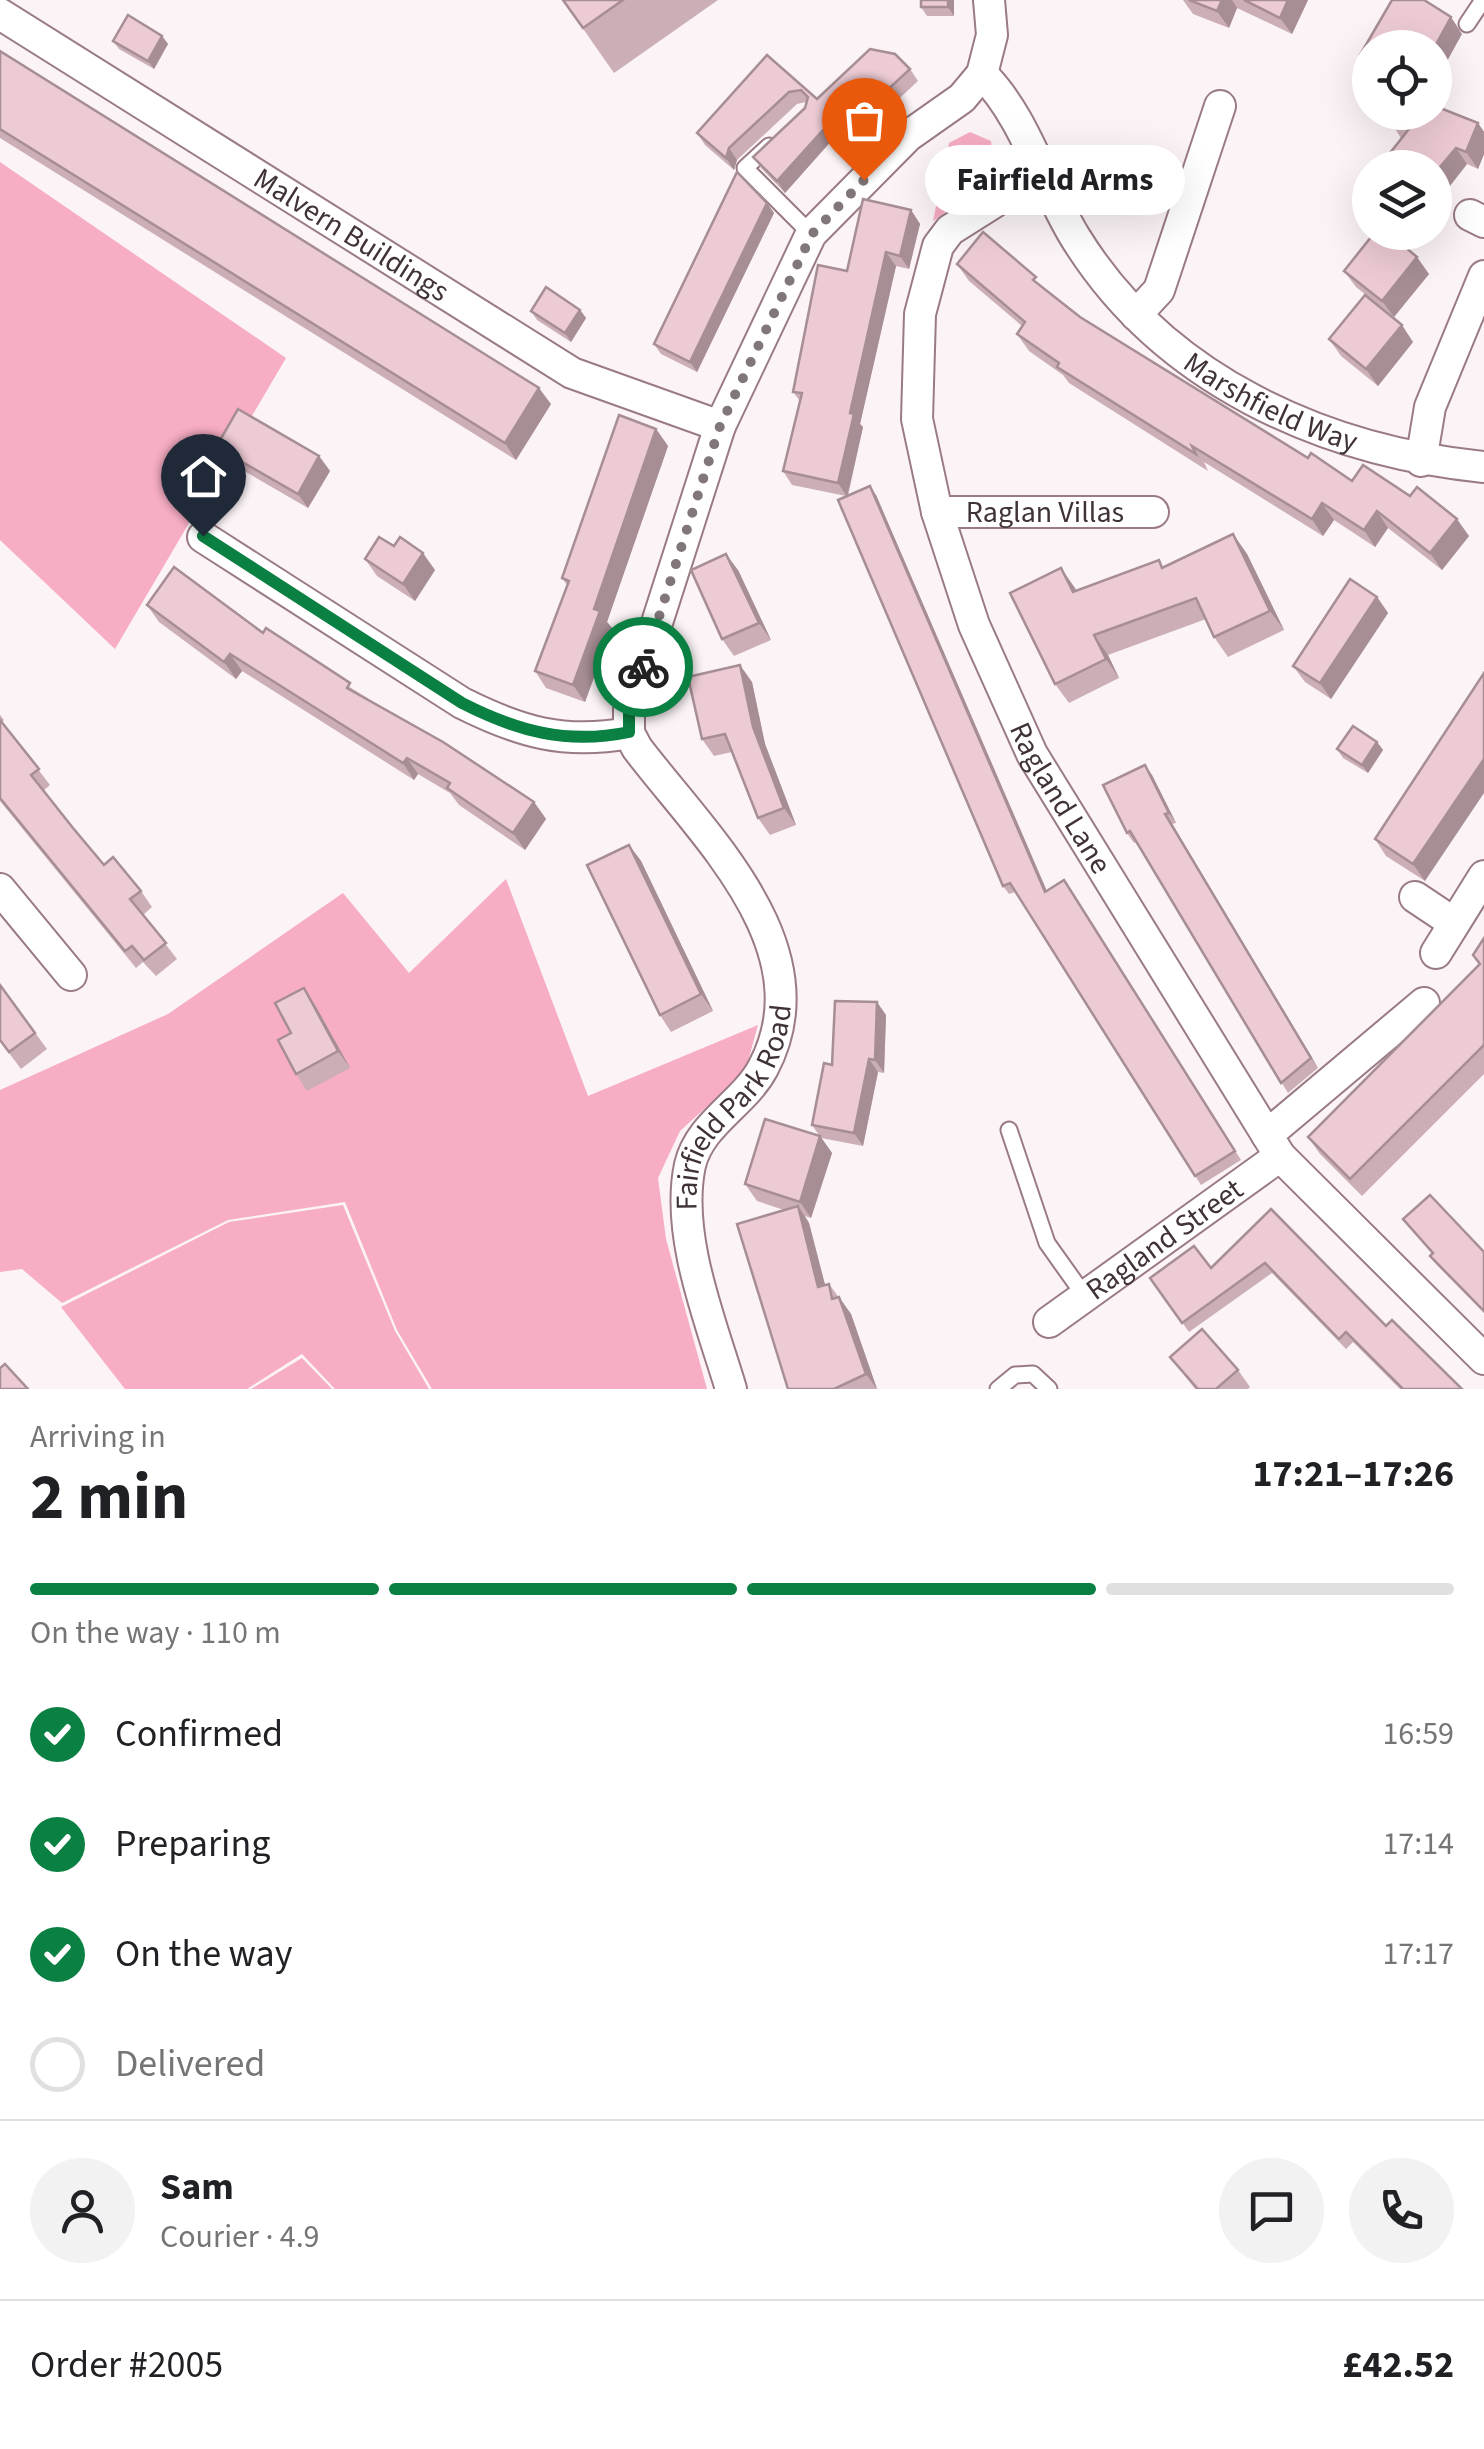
<!DOCTYPE html>
<html lang="en">
<head>
<meta charset="utf-8">
<style>
  body { margin:0; font-family:"Source Sans 3",sans-serif; background:#f2f2f2; color:#202124; height:100vh; display:flex; flex-direction:column; font-size:38px; white-space:nowrap }
  * { box-sizing:border-box; margin:0 }
  p { font-size:32px; color:#757577 }
  .icon { flex:none; width:55px; height:55px; fill:none; stroke:currentColor; stroke-width:2; stroke-linecap:round; stroke-linejoin:round }
  .map { position:relative; height:1389px; overflow:hidden }
  .details { display:flex; flex-direction:column; background:#fff; flex:1 }
  .details>* { flex:none }
  .buttons { position:absolute; left:1352px; top:30px; display:grid; gap:20px }
  .buttons a { display:grid; place-items:center; width:100px; height:100px; border-radius:50%; background:#fff; box-shadow:0 10px 40px #0002; font-size:50px }
  .pin { position:absolute; display:grid; place-items:center; width:85px; height:85px; color:#fff; margin:-102px -42px; border-radius:50% 50% 50% 0; rotate:-45deg; box-shadow:0 0 10px #0007 }
  .pin .icon { rotate:45deg }
  .courier { position:absolute; display:grid; place-items:center; width:100px; height:100px; margin:-50px; border:8px solid #0b8043; border-radius:50%; background:#fff; color:#222; box-shadow:0 2px 12px #0007 }
  .bubble { position:absolute; height:70px; border-radius:35px; background:#fff; box-shadow:0 10px 40px #0002; font-size:32px; font-weight:700; line-height:70px; text-align:center }
  .headline em { font-style:normal; font-weight:700 }
  .headline div { display:flex; flex-direction:column-reverse }
  .headline { display:flex; align-items:center; justify-content:space-between; height:170px; padding:0 30px }
  h1 { font-size:65px; font-weight:700; line-height:75px }
  .bar { display:grid; grid-template-columns:repeat(4,1fr); gap:15px 10px; align-content:center; height:120px; padding:0 30px }
  .bar i { height:12px; border-radius:8px; background:#e0e0e0 }
  .bar .current { background:#0b8043 }
  .bar p { grid-column:span 4 }
  .line { display:flex; align-items:center; gap:25px; padding:0 30px; border-top:2px solid #e0e0e0 }
  .line div { flex:1 }
  .round { display:grid; place-items:center; flex:none; width:105px; height:105px; border-radius:52px; background:#f2f2f2 }
  ol { padding:0 30px; list-style:none }
  li { display:flex; align-items:center; gap:30px; height:110px }
  li p { margin-inline-start:auto }
  li .icon { padding:10px; border-radius:50%; background:#0b8043; color:#fff; stroke-width:4 }
  li:last-child { color:#757577 }
  li i { width:55px; height:55px; border:5px solid #e0e0e0; border-radius:50% }
  .map>svg:first-child { display:block }
</style>
</head>
<body>
<div class="map">
<svg width="1484" height="1389" viewBox="0 0 1484 1389">
  <rect width="100%" height="100%" fill="#fbf3f5"/>
  <g fill="#f7adc3">
    <path d="M 970,132 L 991,141 L 993,162 C 985,174 943,217 933,221 L 949,143 Z"/>
    <path d="M 0,162 L 286,358 L 115,649 L 0,540 Z"/>
    <path d="M 506,879 L 588,1096 L 758,1025 L 745,1072 L 680,1131 L 658,1178 L 666,1239 L 707,1389 L 432,1389 L 397,1330 L 345,1202 L 228,1220 L 62,1303 L 22,1269 L 0,1272 L 0,1090 L 168,1014 L 343,893 L 409,973 Z"/>
    <path d="M 343,1205 L 395,1331 L 429,1389 L 335,1389 L 302,1354 L 247,1389 L 125,1389 L 61,1307 L 229,1222 Z"/>
    <path d="M 302,1358 L 332,1389 L 251,1389 Z"/>
  </g>
  <g fill="none" stroke-linecap="round" stroke-linejoin="round">
    <defs>
      <g id="service">
        <path d="M 1467,24 L 1483,0"/>
        <path d="M 769,146 L 745,168 L 811,234"/>
        <path d="M 1009,1130 L 1047,1243 L 1084,1295"/>
        <path d="M 998,1389 L 1015,1375 L 1033,1374 L 1049,1389"/>
      </g>
      <g id="minor">
        <path id="s1" d="M 0,14 L 572,373 L 720,426"/>
        <path id="s2" d="M 982,74 C 1025,116 1043,185 1075,237 C 1163,380 1323,451 1484,467"/>
        <path id="s3" d="M 1039,174 L 950,230 L 938,246 L 920,314 L 917,419 L 937,512 L 974,625 L 1032,754 L 1280,1156 L 1484,1359"/>
        <path d="M 1470,215 L 1484,222"/>
        <path d="M 1136,315 L 1159,290 L 1220,106"/>
        <path d="M 1421,461 L 1430,407 L 1484,276"/>
        <path id="s4" d="M 937,512 L 1153,512"/>
        <path d="M 203,537 L 462,703 C 520,732 564,745 629,733"/>
        <path d="M 0,889 L 71,975"/>
        <path d="M 1415,897 L 1454,923"/>
        <path d="M 1436,953 L 1484,876"/>
        <path d="M 1267,1135 L 1424,1003"/>
        <path id="s5" d="M 1049,1322 L 1280,1156"/>
        <path id="s6" d="M 731,1389 C 711,1322 675,1235 690,1165 C 700,1123 744,1104 763,1068 C 827,948 702,834 637,748 L 629,733 L 629,710 L 720,426 L 811,234 L 908,136 L 962,98 L 982,74 L 992,35 L 989,0"/>
      </g>
    </defs>
    <use href="#service" stroke="#9a7b84" stroke-width="19"/>
    <use href="#minor" stroke="#9a7b84" stroke-width="34"/>
    <use href="#service" stroke="#fff" stroke-width="15"/>
    <use href="#minor" stroke="#fff" stroke-width="30"/>
  </g>
  <g fill="#ccafb6">
    <path d="M 563,0 L 718,0 L 614,73 Z"/>
    <path d="M 921,0 L 954,0 L 954,16 L 927,16 L 921,7 Z"/>
    <path d="M 1183,0 L 1308,0 L 1292,34 L 1237,8 L 1229,28 L 1193,14 Z"/>
    <path d="M 162,36 L 168,44 L 154,69 L 119,49 L 113,41 Z"/>
    <path d="M 0,51 L 551,404 L 516,460 L 0,138 Z"/>
    <path d="M 767,55 L 817,99 L 910,69 L 918,81 L 861,134 L 849,121 L 785,193 L 761,168 L 753,157 L 805,108 L 806,102 L 797,104 L 737,160 L 734,170 L 705,145 L 697,133 Z"/>
    <path d="M 1390,121 L 1478,123 L 1484,132 L 1484,154 L 1478,169 L 1467,164 L 1435,205 L 1435,168 L 1401,138 Z"/>
    <path d="M 1370,178 L 1370,214 L 1356,195 Z"/>
    <path d="M 767,203 L 774,213 L 697,372 L 661,354 L 654,344 Z"/>
    <path d="M 911,210 L 920,224 L 909,269 L 896,266 L 860,424 L 863,427 L 848,496 L 876,495 L 1047,891 L 1064,880 L 1241,1160 L 1201,1185 L 1015,892 L 1009,894 L 1003,886 L 846,496 L 792,485 L 783,471 L 800,401 L 793,392 L 847,271 Z"/>
    <path d="M 957,264 L 1044,289 L 1080,317 L 1308,458 L 1469,536 L 1442,570 L 1388,528 L 1375,547 L 1334,520 L 1323,536 L 1204,462 L 1208,471 L 1069,383 L 1063,375 L 1029,351 L 1017,334 L 1022,326 L 969,281 Z"/>
    <path d="M 1344,271 L 1429,274 L 1394,317 L 1356,287 Z"/>
    <path d="M 580,310 L 586,318 L 571,342 L 537,320 L 531,311 Z"/>
    <path d="M 1329,339 L 1413,342 L 1378,386 L 1341,356 Z"/>
    <path d="M 656,429 L 668,446 L 607,622 L 612,628 L 585,702 L 546,688 L 535,671 L 567,585 L 562,578 Z"/>
    <path d="M 216,447 L 319,456 L 330,471 L 308,508 L 227,461 Z"/>
    <path d="M 1233,534 L 1247,554 L 1284,630 L 1228,657 L 1214,637 L 1206,619 L 1108,655 L 1119,678 L 1069,703 L 1055,684 L 1076,590 L 1164,567 Z"/>
    <path d="M 365,559 L 435,570 L 415,601 L 377,576 Z"/>
    <path d="M 738,570 L 771,640 L 734,656 L 722,639 Z"/>
    <path d="M 1377,597 L 1388,613 L 1331,699 L 1305,682 L 1293,666 Z"/>
    <path d="M 147,605 L 263,633 L 534,802 L 546,819 L 525,850 L 459,805 L 450,793 L 418,774 L 414,780 L 242,671 L 236,679 L 159,622 Z"/>
    <path d="M 1484,673 L 1425,881 L 1386,856 L 1375,839 Z"/>
    <path d="M 752,682 L 765,744 L 796,825 L 770,835 L 758,818 L 732,752 L 714,756 L 702,739 Z"/>
    <path d="M 0,715 L 4,720 L 2,722 L 50,785 L 43,791 L 104,865 L 141,891 L 152,907 L 143,915 L 177,959 L 156,976 L 143,962 L 136,968 L 0,801 Z"/>
    <path d="M 1377,742 L 1383,750 L 1368,773 L 1343,758 L 1337,749 Z"/>
    <path d="M 1152,775 L 1176,823 L 1172,824 L 1318,1068 L 1288,1093 L 1136,842 L 1134,843 L 1127,833 Z"/>
    <path d="M 629,845 L 641,861 L 713,1011 L 671,1032 L 660,1015 Z"/>
    <path d="M 1484,938 L 1484,1074 L 1362,1196 L 1320,1154 L 1308,1137 L 1480,964 Z"/>
    <path d="M 0,985 L 47,1049 L 21,1069 L 0,1041 Z"/>
    <path d="M 315,1005 L 350,1068 L 307,1091 L 296,1074 L 291,1033 Z"/>
    <path d="M 886,1015 L 884,1073 L 878,1072 L 863,1146 L 821,1138 L 812,1125 L 832,1065 Z"/>
    <path d="M 820,1136 L 832,1153 L 811,1218 L 805,1216 L 809,1223 L 825,1285 L 829,1284 L 851,1314 L 877,1389 L 788,1389 L 784,1210 L 757,1201 L 745,1184 Z"/>
    <path d="M 1271,1209 L 1386,1326 L 1462,1389 L 1400,1389 L 1353,1342 L 1346,1349 L 1272,1273 L 1189,1332 L 1150,1278 L 1211,1268 Z"/>
    <path d="M 1403,1219 L 1484,1252 L 1484,1313 L 1436,1264 L 1430,1256 L 1432,1254 Z"/>
    <path d="M 1170,1357 L 1238,1370 L 1250,1387 L 1248,1389 L 1195,1389 Z"/>
  </g>
  <g fill="#a68e94">
    <path d="M 948,0 L 954,0 L 954,16 L 948,7 Z"/>
    <path d="M 1222,0 L 1232,0 L 1237,8 L 1229,28 L 1217,11 Z"/>
    <path d="M 1288,0 L 1308,0 L 1292,34 L 1280,18 Z"/>
    <path d="M 1451,17 L 1462,34 L 1435,83 L 1435,48 L 1434,48 Z"/>
    <path d="M 162,36 L 168,44 L 154,69 L 148,61 Z"/>
    <path d="M 841,110 L 849,121 L 785,193 L 777,181 Z"/>
    <path d="M 1478,123 L 1484,132 L 1484,154 L 1478,169 L 1466,152 Z"/>
    <path d="M 729,148 L 737,160 L 734,170 L 726,158 Z"/>
    <path d="M 1456,148 L 1467,164 L 1435,205 L 1435,173 Z"/>
    <path d="M 767,203 L 774,213 L 697,372 L 690,362 Z"/>
    <path d="M 911,210 L 920,224 L 909,269 L 900,256 Z"/>
    <path d="M 1398,232 L 1413,232 L 1405,243 Z"/>
    <path d="M 886,252 L 896,266 L 860,424 L 863,427 L 847,497 L 838,483 L 850,413 Z"/>
    <path d="M 1417,257 L 1429,274 L 1394,317 L 1382,301 Z"/>
    <path d="M 580,310 L 586,318 L 571,342 L 565,333 Z"/>
    <path d="M 1402,325 L 1413,342 L 1378,386 L 1366,369 Z"/>
    <path d="M 539,388 L 551,404 L 516,460 L 505,443 Z"/>
    <path d="M 656,429 L 668,446 L 607,622 L 612,628 L 585,702 L 573,685 L 594,609 Z"/>
    <path d="M 319,456 L 330,471 L 308,508 L 298,494 Z"/>
    <path d="M 870,486 L 876,495 L 1051,901 L 1045,892 Z"/>
    <path d="M 1322,503 L 1334,520 L 1323,536 L 1312,519 Z"/>
    <path d="M 1377,511 L 1388,528 L 1375,547 L 1364,530 Z"/>
    <path d="M 1457,519 L 1469,536 L 1442,570 L 1430,553 Z"/>
    <path d="M 1233,534 L 1247,554 L 1284,630 L 1270,611 Z"/>
    <path d="M 423,553 L 435,570 L 415,601 L 403,584 Z"/>
    <path d="M 726,554 L 738,570 L 771,640 L 759,623 Z"/>
    <path d="M 1061,568 L 1075,588 L 1087,612 L 1073,592 Z"/>
    <path d="M 1377,597 L 1388,613 L 1331,699 L 1320,683 Z"/>
    <path d="M 1094,635 L 1108,655 L 1119,678 L 1106,659 Z"/>
    <path d="M 230,654 L 242,671 L 236,679 L 224,662 Z"/>
    <path d="M 740,665 L 752,682 L 765,744 L 796,825 L 784,808 L 753,727 Z"/>
    <path d="M 1377,742 L 1383,750 L 1368,773 L 1362,765 Z"/>
    <path d="M 407,758 L 418,774 L 414,780 L 403,763 Z"/>
    <path d="M 1484,759 L 1484,793 L 1425,881 L 1413,864 Z"/>
    <path d="M 1145,765 L 1152,775 L 1176,823 L 1169,813 Z"/>
    <path d="M 534,802 L 546,819 L 525,850 L 513,833 Z"/>
    <path d="M 1165,814 L 1172,824 L 1318,1068 L 1311,1058 Z"/>
    <path d="M 629,845 L 641,861 L 713,1011 L 701,994 Z"/>
    <path d="M 304,988 L 315,1005 L 350,1068 L 338,1051 Z"/>
    <path d="M 877,1002 L 886,1015 L 884,1073 L 875,1060 Z"/>
    <path d="M 869,1059 L 878,1072 L 863,1146 L 854,1133 Z"/>
    <path d="M 820,1136 L 832,1153 L 811,1218 L 800,1202 Z"/>
    <path d="M 798,1206 L 809,1223 L 830,1304 L 818,1287 Z"/>
    <path d="M 839,1297 L 851,1314 L 877,1389 L 866,1374 Z"/>
  </g>
  <g fill="#edcbd4" stroke="#a68e94" stroke-width="2.5">
    <path d="M 563,0 L 623,0 L 583,28 Z"/>
    <rect x="921" y="0" width="27" height="7"/>
    <path d="M 1189,0 L 1222,0 L 1217,11 Z"/>
    <path d="M 1244,0 L 1288,0 L 1280,18 Z"/>
    <path d="M 1392,0 L 1424,0 L 1451,17 L 1434,48 L 1370,48 L 1370,60 L 1360,55 Z"/>
    <path d="M 128,15 L 162,36 L 148,61 L 113,41 Z"/>
    <path d="M 870,49 L 895,54 L 910,69 L 853,122 L 841,110 L 777,181 L 753,157 L 805,108 L 808,97 L 801,90 L 789,92 L 729,148 L 726,158 L 697,133 L 767,55 L 817,99 Z"/>
    <path d="M 0,51 L 539,388 L 505,443 L 0,129 Z"/>
    <path d="M 1435,106 L 1478,123 L 1466,152 L 1456,148 L 1435,173 L 1435,168 L 1378,168 L 1409,129 L 1390,121 L 1393,112 L 1435,112 Z"/>
    <path d="M 737,172 L 767,203 L 690,362 L 654,344 Z"/>
    <path d="M 1370,178 L 1370,207 L 1356,195 Z"/>
    <path d="M 863,199 L 911,210 L 900,256 L 886,252 L 850,413 L 854,414 L 838,483 L 783,471 L 802,393 L 793,392 L 818,265 L 847,271 Z"/>
    <path d="M 983,232 L 1036,277 L 1033,280 L 1080,317 L 1308,458 L 1311,453 L 1352,481 L 1363,465 L 1410,496 L 1417,487 L 1457,519 L 1430,553 L 1377,511 L 1364,530 L 1322,503 L 1312,519 L 1192,446 L 1196,454 L 1057,367 L 1059,363 L 1017,334 L 1025,322 L 957,264 Z"/>
    <path d="M 1375,232 L 1387,232 L 1417,257 L 1382,301 L 1344,271 Z"/>
    <path d="M 546,287 L 580,310 L 565,333 L 531,311 Z"/>
    <path d="M 1365,295 L 1402,325 L 1366,369 L 1329,339 Z"/>
    <path d="M 238,409 L 319,456 L 298,494 L 216,447 Z"/>
    <path d="M 619,415 L 656,429 L 594,609 L 600,611 L 573,685 L 535,671 L 569,581 L 562,578 Z"/>
    <path d="M 870,486 L 1045,892 L 1064,880 L 1235,1151 L 1195,1176 L 1010,883 L 1003,886 L 838,500 Z"/>
    <path d="M 1233,534 L 1270,611 L 1214,637 L 1196,598 L 1094,635 L 1106,659 L 1055,684 L 1010,593 L 1061,568 L 1073,592 L 1159,560 L 1162,568 Z"/>
    <path d="M 379,537 L 394,546 L 400,537 L 423,553 L 403,584 L 365,559 Z"/>
    <path d="M 726,554 L 759,623 L 722,639 L 691,570 Z"/>
    <path d="M 174,567 L 263,633 L 266,628 L 350,683 L 347,688 L 443,742 L 534,802 L 513,833 L 447,788 L 450,783 L 407,758 L 403,763 L 230,654 L 224,662 L 147,605 Z"/>
    <path d="M 1350,579 L 1377,597 L 1320,683 L 1293,666 Z"/>
    <path d="M 740,665 L 753,727 L 784,808 L 758,818 L 725,734 L 702,739 L 688,677 Z"/>
    <path d="M 1484,673 L 1484,759 L 1413,864 L 1375,839 Z"/>
    <path d="M 0,720 L 39,769 L 31,775 L 73,828 L 104,865 L 113,857 L 141,891 L 130,899 L 166,943 L 144,960 L 132,946 L 125,951 L 0,798 Z"/>
    <path d="M 1353,726 L 1377,742 L 1362,765 L 1337,749 Z"/>
    <path d="M 1145,765 L 1169,813 L 1165,814 L 1311,1058 L 1281,1083 L 1130,831 L 1127,833 L 1103,785 Z"/>
    <path d="M 629,845 L 701,994 L 660,1015 L 587,865 Z"/>
    <path d="M 1484,938 L 1484,1045 L 1350,1179 L 1308,1137 L 1480,964 L 1473,955 Z"/>
    <path d="M 0,985 L 35,1033 L 9,1052 L 0,1040 Z"/>
    <path d="M 304,988 L 338,1051 L 296,1074 L 278,1040 L 291,1033 L 275,1003 Z"/>
    <path d="M 835,1001 L 877,1002 L 875,1060 L 869,1059 L 854,1133 L 812,1125 L 824,1063 L 832,1065 Z"/>
    <path d="M 765,1119 L 820,1136 L 800,1202 L 745,1184 Z"/>
    <path d="M 1430,1195 L 1484,1252 L 1484,1311 L 1430,1256 L 1433,1253 L 1403,1219 Z"/>
    <path d="M 798,1206 L 818,1287 L 829,1284 L 832,1299 L 839,1297 L 866,1374 L 834,1389 L 788,1389 L 737,1224 Z"/>
    <path d="M 1271,1209 L 1386,1326 L 1392,1320 L 1462,1389 L 1403,1389 L 1346,1332 L 1339,1339 L 1265,1263 L 1182,1323 L 1150,1278 L 1194,1246 L 1211,1268 Z"/>
    <path d="M 1202,1329 L 1238,1370 L 1216,1389 L 1198,1389 L 1170,1357 Z"/>
    <path d="M 5,1364 L 28,1389 L 0,1389 L 0,1368 Z"/>
  </g>
  <g fill="none" stroke-linecap="round" stroke-linejoin="round">
    <path stroke="#817679" stroke-width="10" stroke-dasharray="0 18" d="M 643,667 L 720,426 L 812,234 L 864,180"/>
    <path stroke="#0b8043" stroke-width="12" d="M 203,536 L 462,703 C 517,731 567,745 629,732 L 629,710 L 643,667"/>
  </g>
  <g text-anchor="middle" stroke-width="8" stroke-linejoin="round" paint-order="stroke">
    <g font-size="30" fill="#403336" stroke="#fff">
      <text dy="10" stroke="none"><textPath href="#s1" startOffset="415">Malvern Buildings</textPath></text>
      <text dy="10" stroke="none"><textPath href="#s2" startOffset="450">Marshfield Way</textPath></text>
      <text dy="10" stroke="none"><textPath href="#s4" startOffset="108">Raglan Villas</textPath></text>
      <text dy="10" stroke="none"><textPath href="#s3" startOffset="708">Ragland Lane</textPath></text>
      <text dy="10" stroke="none"><textPath href="#s6" startOffset="302">Fairfield Park Road</textPath></text>
      <text dy="10" stroke="none"><textPath href="#s5" startOffset="142">Ragland Street</textPath></text>
    </g>
  </g>
</svg>
<div class="buttons">
<a><svg class="icon" aria-label="locate" viewBox="0 0 24 24"><circle cx="12" cy="12" r="6"/><path d="M12 2v4M12 18v4M2 12h4M18 12h4"/></svg></a>
<a><svg class="icon" aria-label="layers" viewBox="0 0 24 24"><path d="M12 4l9 5-9 5-9-5zM3 14l9 5 9-5"/></svg></a>
</div>
<div class="pin" style="left:864px;top:180px;background:#ea580c"><svg class="icon" aria-label="bag" viewBox="0 0 24 24"><path d="M5 8h14l-1 12H6zM9 8a3 3 0 0 1 6 0"/></svg></div>
<div class="pin" style="left:203px;top:536px;background:#1f2937"><svg class="icon" aria-label="home" viewBox="0 0 24 24"><path d="M3 11l9-7 9 7M6 9v11h12V9"/></svg></div>
<div class="courier" style="left:643px;top:667px"><svg class="icon" aria-label="bike" viewBox="0 0 24 24"><circle cx="6" cy="16" r="4"/><circle cx="18" cy="16" r="4"/><path d="M6 16l4-8h5l3 8M10 8l3 8H6M13 5h3"/></svg></div>
<div class="bubble" style="left:925px;top:145px;width:260px">Fairfield Arms</div>
</div>
<section class="details">
<div class="headline"><div><h1>2 min</h1><p>Arriving in</p></div><em>17:21–17:26</em></div>
<div class="bar"><i class="current"></i><i class="current"></i><i class="current"></i><i></i><p>On the way · 110 m</p></div>
<ol>
<li><svg class="icon" aria-label="check" viewBox="0 0 24 24"><path d="M5 12l5 5 9-10"/></svg>Confirmed<p>16:59</p></li>
<li><svg class="icon" aria-label="check" viewBox="0 0 24 24"><path d="M5 12l5 5 9-10"/></svg>Preparing<p>17:14</p></li>
<li><svg class="icon" aria-label="check" viewBox="0 0 24 24"><path d="M5 12l5 5 9-10"/></svg>On the way<p>17:17</p></li>
<li><i></i>Delivered</li>
</ol>
<div class="line" style="height:180px"><a class="round"><svg class="icon" aria-label="person" viewBox="0 0 24 24"><circle cx="12" cy="8" r="4"/><path d="M4 21q1-7 8-7t8 7"/></svg></a><div><b>Sam</b><p>Courier · 4.9</p></div><a class="round"><svg class="icon" aria-label="chat" viewBox="0 0 24 24"><path d="M4 5h16v11H9l-5 4z"/></svg></a><a class="round"><svg class="icon" aria-label="phone" viewBox="0 0 24 24"><path d="M5 4h4l2 5-3 2q2 4 5 5l2-3 5 2v4C11 20 4 13 5 4z"/></svg></a></div>
<div class="line" style="height:130px"><div>Order #2005</div><b>£42.52</b></div>
</section>
</body>
</html>
